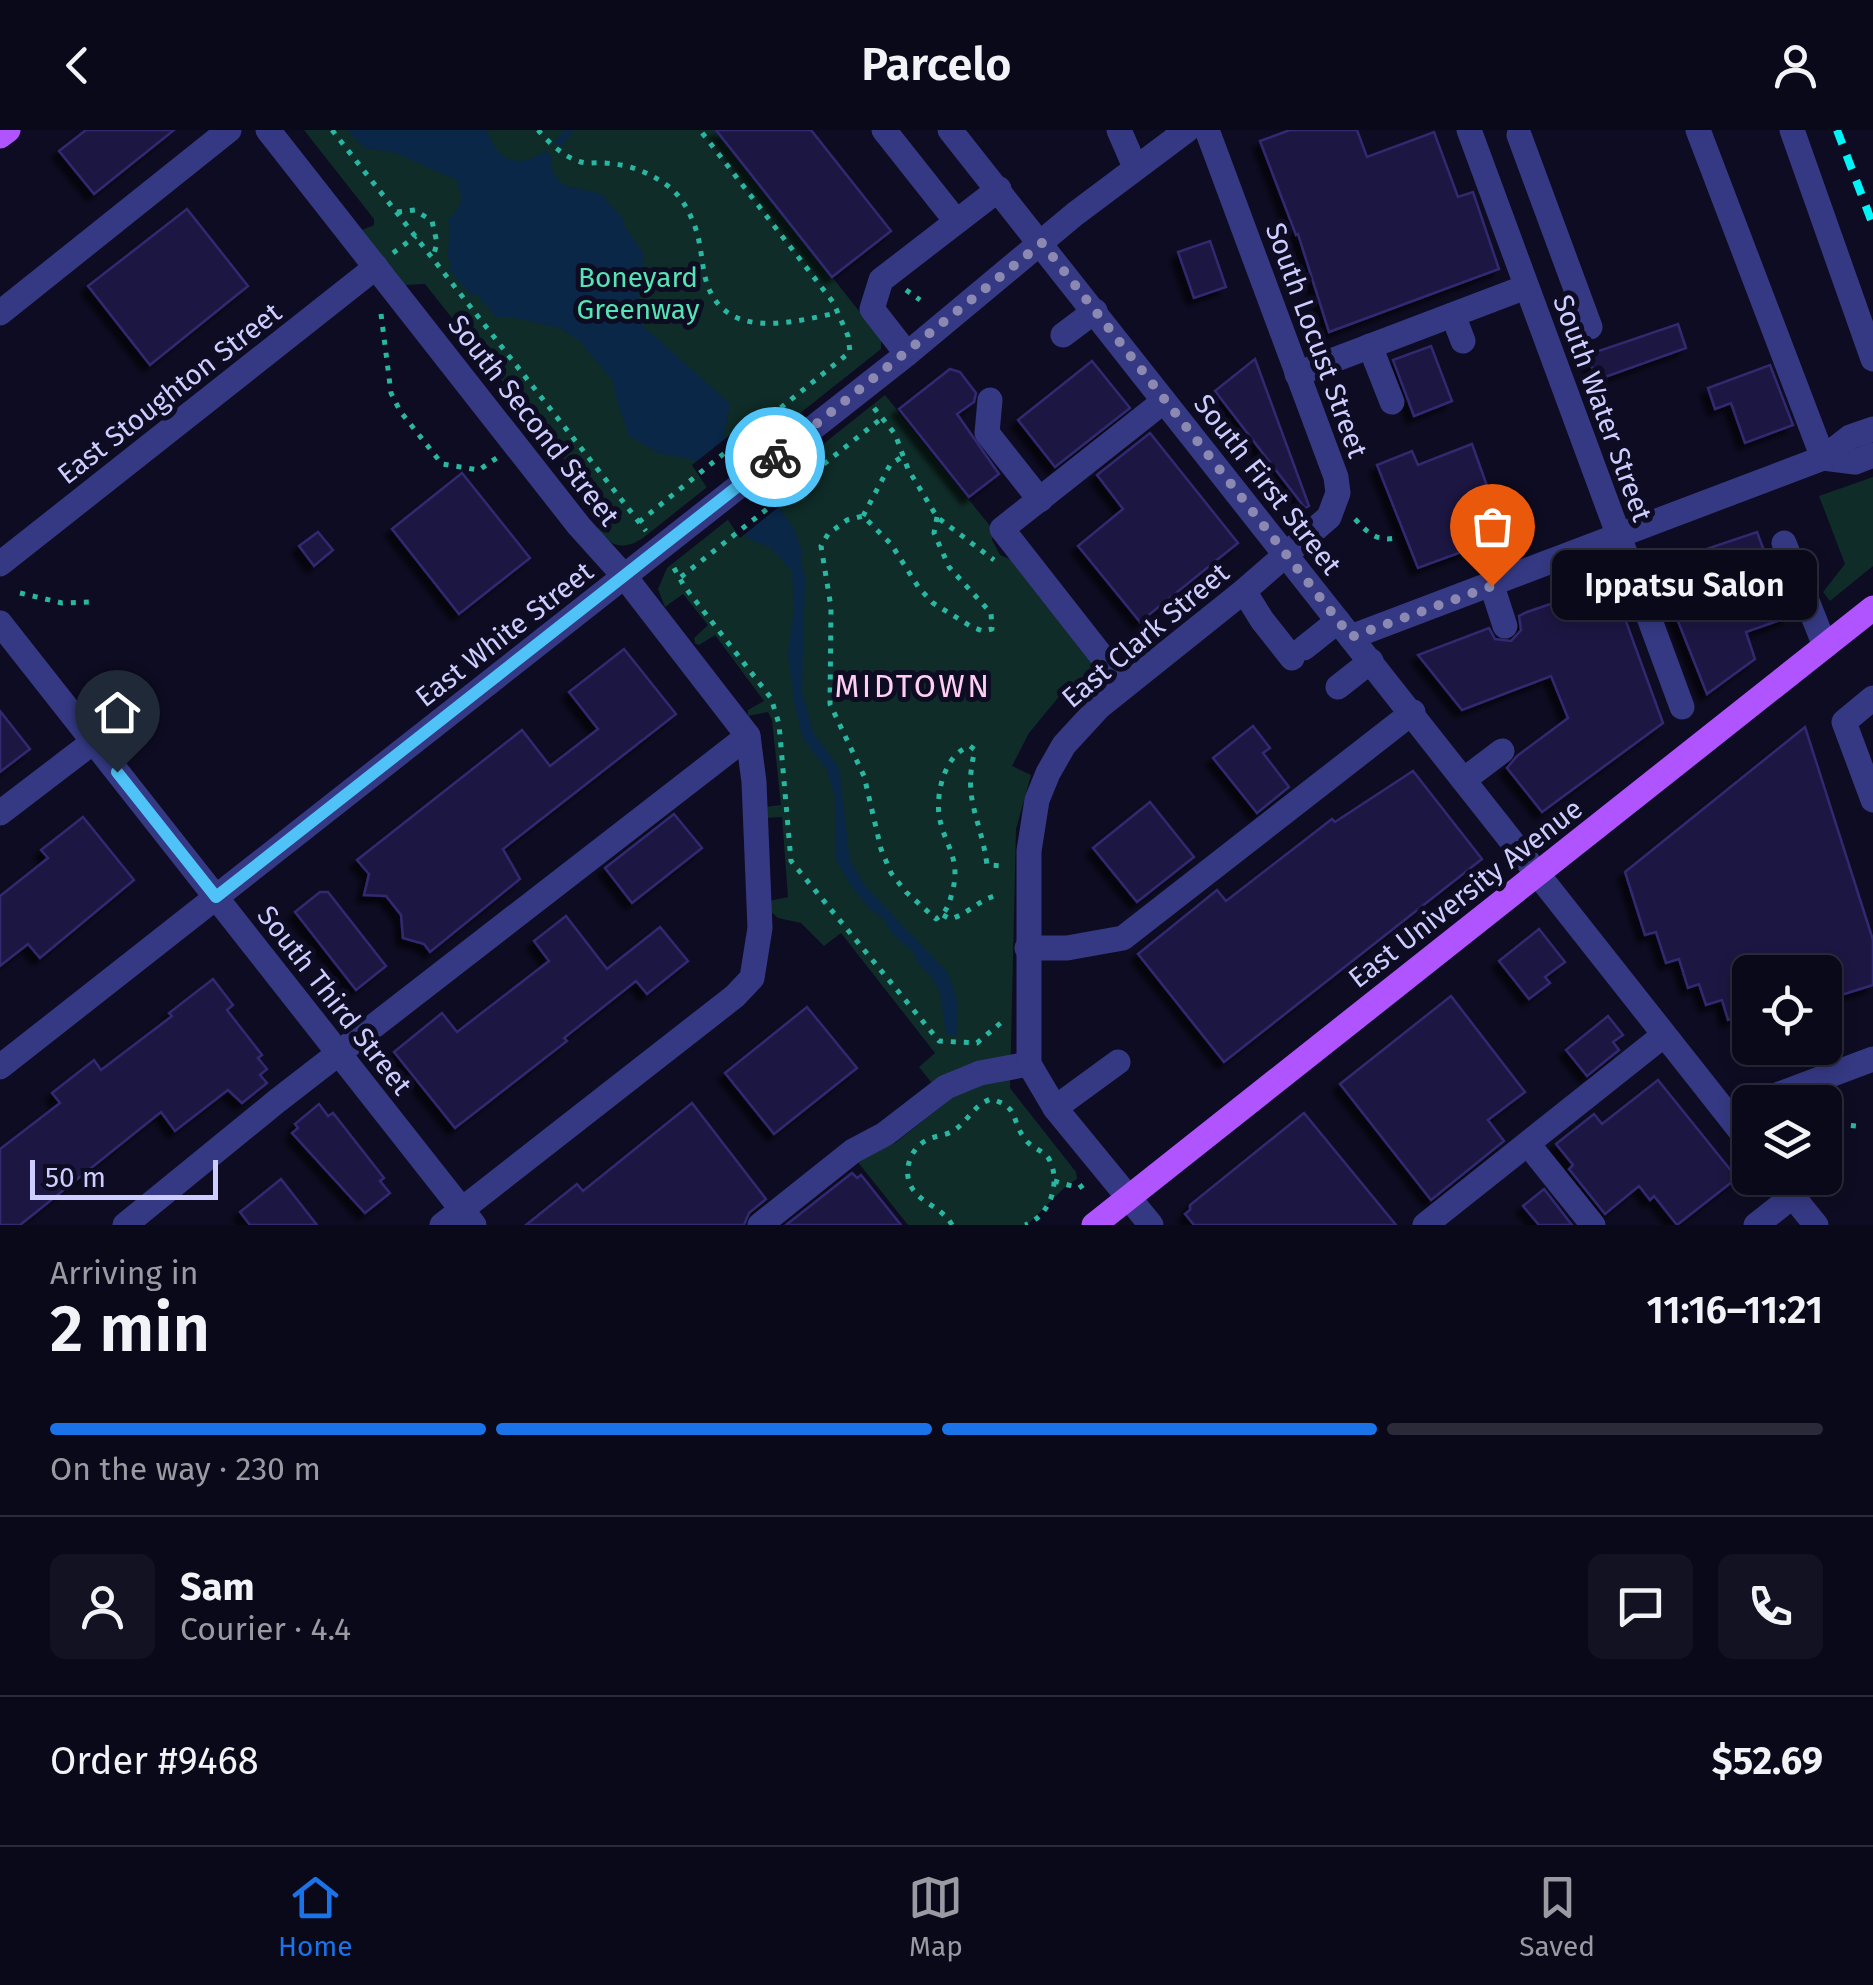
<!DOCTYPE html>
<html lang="en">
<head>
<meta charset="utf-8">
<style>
  body { margin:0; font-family:"Fira Sans",sans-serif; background:#131223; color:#f1f3f6; height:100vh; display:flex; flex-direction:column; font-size:38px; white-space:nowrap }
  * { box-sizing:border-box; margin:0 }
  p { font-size:32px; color:#999aa2 }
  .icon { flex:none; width:55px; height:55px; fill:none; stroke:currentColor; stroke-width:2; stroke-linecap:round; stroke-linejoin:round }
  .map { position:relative; height:1095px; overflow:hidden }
  .drawer { display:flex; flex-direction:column; background:#0a091a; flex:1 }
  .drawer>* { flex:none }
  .fabs { position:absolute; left:1732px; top:825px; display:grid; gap:20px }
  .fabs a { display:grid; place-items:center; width:110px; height:110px; border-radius:15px; background:#0a091a; box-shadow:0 5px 15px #0003,0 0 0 2px #2a2a39; font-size:50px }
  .scale { position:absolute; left:30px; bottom:25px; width:188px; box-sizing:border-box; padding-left:10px; border:5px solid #cecdff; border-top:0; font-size:28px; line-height:35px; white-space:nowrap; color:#cecdff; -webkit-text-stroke:8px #0e0c22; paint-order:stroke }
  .pin { position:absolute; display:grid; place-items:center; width:85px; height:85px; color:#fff; margin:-102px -42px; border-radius:50% 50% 50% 0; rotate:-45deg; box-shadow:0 0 10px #0007 }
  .pin .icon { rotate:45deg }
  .courier { position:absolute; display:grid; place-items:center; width:100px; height:100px; margin:-50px; border:8px solid #4fc3f7; border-radius:50%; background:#fff; color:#222; box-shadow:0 2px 12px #0007 }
  .bubble { position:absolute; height:70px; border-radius:15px; background:#0a091a; box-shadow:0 5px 15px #0003,0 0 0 2px #2a2a39; font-size:32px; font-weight:600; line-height:70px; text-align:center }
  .overview em { font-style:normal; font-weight:600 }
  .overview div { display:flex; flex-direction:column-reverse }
  .overview { display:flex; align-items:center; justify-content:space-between; height:170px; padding:0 50px }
  h1 { font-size:65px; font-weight:600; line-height:75px }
  .bar { display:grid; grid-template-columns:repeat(4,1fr); gap:15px 10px; align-content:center; height:120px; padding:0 50px }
  .bar i { height:12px; border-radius:8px; background:#2a2a39 }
  .bar .selected { background:#1a73e8 }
  .bar p { grid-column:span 4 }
  .line { display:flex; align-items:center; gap:25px; padding:0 50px; border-top:2px solid #2a2a39 }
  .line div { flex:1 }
  .round { display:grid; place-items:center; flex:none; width:105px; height:105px; border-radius:15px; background:#131223 }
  header { display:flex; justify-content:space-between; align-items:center; height:130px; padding:0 50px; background:#0a091a; font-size:45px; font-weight:600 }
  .dock { display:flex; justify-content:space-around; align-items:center; height:140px; border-top:2px solid #2a2a39; background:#0a091a; font-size:28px; color:#999aa2 }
  .dock a { display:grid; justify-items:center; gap:5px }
  .dock .selected { color:#1a73e8 }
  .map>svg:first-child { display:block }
</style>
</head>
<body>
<header><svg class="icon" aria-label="back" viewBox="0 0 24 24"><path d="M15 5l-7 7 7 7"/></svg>Parcelo<svg class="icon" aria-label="person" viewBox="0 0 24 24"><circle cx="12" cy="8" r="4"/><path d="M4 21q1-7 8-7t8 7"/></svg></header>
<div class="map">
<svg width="1873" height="1095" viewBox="0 0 1873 1095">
  <defs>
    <filter id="shadow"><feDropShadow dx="-7" dy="7" stdDeviation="2.5" flood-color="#0009"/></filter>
  </defs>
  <rect width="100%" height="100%" fill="#0e0c22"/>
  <g fill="#0f2c28">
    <path d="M 304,0 L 716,0 L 874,200 L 881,209 L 881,219 L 643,408 C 623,421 610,417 597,398 L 610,394 L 610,387 L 425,154 L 405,155 L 362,100 L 374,95 L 374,89 Z"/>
    <path d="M 885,265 L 994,401 L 992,410 L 1000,425 L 1014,431 L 1104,548 L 1101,555 L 1082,573 L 1067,557 L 1029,603 L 1012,636 L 1031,645 L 1016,699 L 1010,958 L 1076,1042 L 1077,1049 L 1067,1055 L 1027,1095 L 908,1095 L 857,1031 L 895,1013 L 947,972 L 919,937 L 935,923 L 841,803 L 824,816 L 801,793 L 778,788 L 769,780 L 769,771 L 788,767 L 782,687 L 765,688 L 765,677 L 781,675 L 772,590 L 768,582 L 748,586 L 748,580 L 764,571 L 715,505 L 699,515 L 695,513 L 694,508 L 708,495 L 683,464 L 665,477 L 658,459 L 667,438 Z"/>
    <path d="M 1873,347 L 1873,436 L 1830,471 L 1823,462 L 1845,434 L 1819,366 Z"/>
  </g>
  <path fill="#0a2748" d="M 348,0 L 487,0 C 497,31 518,40 545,21 L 552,27 L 551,40 L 563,55 L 601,64 L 625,91 L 623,94 L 643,123 L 642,150 L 638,162 L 643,196 L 730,274 L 724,305 L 794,398 L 802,422 L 801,435 L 805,447 L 802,562 L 813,602 L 839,638 L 850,730 L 865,756 L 948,843 L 958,874 L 958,906 L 946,904 L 940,862 L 933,849 L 916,831 L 914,822 L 893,805 L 883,788 L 871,780 L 851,756 L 836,729 L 835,667 L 827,640 L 803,608 L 795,576 L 788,525 L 794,480 L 792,441 L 771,418 L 747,408 L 695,330 L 658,323 L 629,306 L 616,268 L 613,251 L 580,211 L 560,198 L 510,187 L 496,187 L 477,164 L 472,166 L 448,138 L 452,133 L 447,127 L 450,103 L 448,89 L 455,84 L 462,69 L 457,50 L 393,22 L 364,18 Z"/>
  <path fill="#0e0c22" d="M 730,305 L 781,375 L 740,408 L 692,335 Z"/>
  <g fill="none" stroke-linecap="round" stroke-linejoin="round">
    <path stroke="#0a2748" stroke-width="8" d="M 560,12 L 569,0"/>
  </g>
  <g fill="#1d1843" stroke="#312970" stroke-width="2.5" filter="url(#shadow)">
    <path d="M 86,0 L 174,0 L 94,64 L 59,21 Z"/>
    <path d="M 716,0 L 811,0 L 891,101 L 832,147 Z"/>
    <path d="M 1290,0 L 1357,0 L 1367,27 L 1434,2 L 1458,67 L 1473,62 L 1499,139 L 1329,202 L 1298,104 L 1296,105 L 1260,11 Z"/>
    <path d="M 187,79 L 248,156 L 150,235 L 88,156 Z"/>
    <path d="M 1210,111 L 1226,157 L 1194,168 L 1178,122 Z"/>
    <path d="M 1678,194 L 1686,218 L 1597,250 L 1587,225 Z"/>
    <path d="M 1431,216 L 1452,271 L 1414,286 L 1393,230 Z"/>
    <path d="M 1255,229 L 1309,376 L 1305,378 L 1215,261 Z"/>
    <path d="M 1092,231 L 1130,278 L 1055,337 L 1018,290 Z"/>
    <path d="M 1770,235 L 1793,295 L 1745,313 L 1731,273 L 1715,279 L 1708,258 Z"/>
    <path d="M 950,239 L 960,242 L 976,263 L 974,272 L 957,284 L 999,344 L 969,367 L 899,279 Z"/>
    <path d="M 1150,303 L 1238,413 L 1140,492 L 1078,416 L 1123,379 L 1097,345 Z"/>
    <path d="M 1472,314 L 1505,406 L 1418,438 L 1377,335 L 1412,321 L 1418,335 Z"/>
    <path d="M 462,343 L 530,428 L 459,484 L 392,399 Z"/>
    <path d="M 318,402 L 333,420 L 314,436 L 299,416 Z"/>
    <path d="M 1757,402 L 1789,487 L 1746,502 L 1755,529 L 1707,564 L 1656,436 Z"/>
    <path d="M 1612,453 L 1663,593 L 1542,682 L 1507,638 L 1517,626 L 1568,588 L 1551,546 L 1462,580 L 1418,525 L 1489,498 L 1495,509 L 1511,511 L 1521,500 L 1519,486 L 1527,482 Z"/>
    <path d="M 624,519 L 676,584 L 503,719 L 520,749 L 430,822 L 424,814 L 403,808 L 401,785 L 386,766 L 364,765 L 369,744 L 357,730 L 522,600 L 550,636 L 598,599 L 569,562 Z"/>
    <path d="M 0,581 L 30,619 L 0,642 Z"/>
    <path d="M 1253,596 L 1270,618 L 1263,623 L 1289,657 L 1257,683 L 1213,628 Z"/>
    <path d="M 1805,597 L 1873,810 L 1873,855 L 1825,870 L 1825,842 L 1750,842 L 1750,883 L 1728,890 L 1722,870 L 1706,875 L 1699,854 L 1688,858 L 1679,829 L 1666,833 L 1656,802 L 1645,805 L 1625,742 Z"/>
    <path d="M 1413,641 L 1482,729 L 1224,932 L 1138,824 L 1217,760 L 1226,771 L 1332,689 L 1335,692 Z"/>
    <path d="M 1150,672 L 1194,727 L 1137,772 L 1093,718 Z"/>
    <path d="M 674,684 L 702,718 L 632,773 L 605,738 Z"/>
    <path d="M 83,687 L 134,750 L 40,828 L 28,814 L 0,836 L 0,766 L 48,728 L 41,720 Z"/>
    <path d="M 320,762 L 328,762 L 386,836 L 356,860 L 295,782 Z"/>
    <path d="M 566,786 L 607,839 L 660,797 L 688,831 L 647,864 L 636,851 L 564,908 L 567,911 L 455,998 L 394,922 L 442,883 L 457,902 L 549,831 L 534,811 Z"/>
    <path d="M 1539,799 L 1565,832 L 1545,847 L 1550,853 L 1529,869 L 1499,831 Z"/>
    <path d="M 213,849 L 233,875 L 227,880 L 262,925 L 258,928 L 267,939 L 260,945 L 267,953 L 242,973 L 228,960 L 175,1001 L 161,982 L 20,1095 L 0,1095 L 0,1019 L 60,973 L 52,963 L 94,930 L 101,940 L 172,886 L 169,883 Z"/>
    <path d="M 1451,866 L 1525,962 L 1488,990 L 1504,1011 L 1431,1070 L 1340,954 Z"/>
    <path d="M 807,877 L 857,938 L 774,1004 L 725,943 Z"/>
    <path d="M 1608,886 L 1623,905 L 1613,912 L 1619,920 L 1587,946 L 1566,920 Z"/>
    <path d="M 1658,950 L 1737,1048 L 1677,1095 L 1654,1066 L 1650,1070 L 1639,1056 L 1605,1084 L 1569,1039 L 1573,1035 L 1556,1014 L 1594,984 L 1602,994 Z"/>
    <path d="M 692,973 L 766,1069 L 749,1083 L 744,1095 L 526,1095 L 577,1054 L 583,1061 Z"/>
    <path d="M 319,974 L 328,986 L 333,983 L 384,1048 L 380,1051 L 390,1063 L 365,1083 L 292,1003 L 298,998 L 295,994 Z"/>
    <path d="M 1304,983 L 1396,1095 L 1194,1095 L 1185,1084 L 1190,1080 L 1190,1075 Z"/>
    <path d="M 852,1043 L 857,1048 L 861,1045 L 901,1095 L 786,1095 Z"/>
    <path d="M 281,1049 L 317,1095 L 250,1095 L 240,1082 Z"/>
    <path d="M 1544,1059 L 1572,1095 L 1539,1095 L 1523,1076 Z"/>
  </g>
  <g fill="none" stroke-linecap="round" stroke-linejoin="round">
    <g stroke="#29b7a2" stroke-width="5" stroke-dasharray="5 8" stroke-linecap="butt">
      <path d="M 332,0 L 646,401"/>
      <path d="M 538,0 C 549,13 564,27 581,32 C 588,34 596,32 604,33 C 628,34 649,42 668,56 C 681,66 688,79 694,94 C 702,114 701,135 707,154 C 727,211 793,192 836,183"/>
      <path d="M 397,82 L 415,80 L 432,91 L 437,113 L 433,127"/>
      <path d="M 393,123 L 416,106"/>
      <path d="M 906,160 L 920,170"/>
      <path d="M 381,184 L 391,263 L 400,281 L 442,334 L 479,340 L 498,327"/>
      <path d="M 874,278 L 895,304 L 908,339 L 937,387 L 994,430"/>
      <path d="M 863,386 L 890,335 L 903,326"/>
      <path d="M 937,387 L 934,403 L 949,437 L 991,483 L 992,499 L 983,501 L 972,497 L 933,473 L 919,458 L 891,414 L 863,386 L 847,390 L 828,404 L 821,416 L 831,477 L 830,574 L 864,646 L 881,719 L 891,743 L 906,762 L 936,789 C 947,782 949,774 952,763 C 962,727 944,716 939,685 C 936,662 945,624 970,616 L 975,620 C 962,670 981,688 987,735 L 1005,736"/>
      <path d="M 1355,389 C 1369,404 1378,413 1400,407"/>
      <path d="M 639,392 L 850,222 L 848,206 L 833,172 L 700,0"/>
      <path d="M 674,438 L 684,456 L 771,568 L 779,594 L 791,731 L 939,911 L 977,913 L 1004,890"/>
      <path d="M 681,447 L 882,288"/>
      <path d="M 20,463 L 62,473 L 91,472"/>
      <path d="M 943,785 L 950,789 C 966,785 978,771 994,766"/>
      <path d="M 1825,993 L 1856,996"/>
      <path d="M 1054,1051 L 1079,1058 L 1086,1053"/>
      <path d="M 952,1095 C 942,1077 922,1074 912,1058 C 902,1042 910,1018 927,1010 C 936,1005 947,1006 956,999 C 970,988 974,975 991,969 C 1021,978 1010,990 1025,1009 C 1031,1018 1043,1020 1049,1029 C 1062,1053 1049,1087 1025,1095"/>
    </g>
    <g stroke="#353983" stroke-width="25">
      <path d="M 268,0 L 579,396 L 625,447 L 748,606 L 754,652 L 760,798 L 752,848 L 735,866 L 442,1095"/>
      <path d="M 884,0 L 956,91"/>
      <path d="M 950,0 L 1750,1013"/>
      <path d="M 1119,0 L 1135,37"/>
      <path d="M 1469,0 L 1682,577"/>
      <path d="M 1698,0 L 1823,328"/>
      <path d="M 1792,0 L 1873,229"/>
      <path d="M 1519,5 L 1590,197"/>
      <path d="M 0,183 L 229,0"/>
      <path d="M 1453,185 L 1463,211"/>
      <path d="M 1063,205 L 1095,181"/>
      <path d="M 1370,216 L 1392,272"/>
      <path d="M 907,224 L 872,179 L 881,150 L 999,59"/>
      <path d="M 1297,244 L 1526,157"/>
      <path d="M 990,270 L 987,303 L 1040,370"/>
      <path d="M 1823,328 L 1855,332 L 1873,325"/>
      <path d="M 1784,413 L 1825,516"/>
      <path d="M 0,434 L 376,137"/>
      <path d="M 1492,456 L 1505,496"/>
      <path d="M 1244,461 L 1262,490 L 1292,528"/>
      <path d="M 0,493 L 474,1095"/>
      <path d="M 1351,507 L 1823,328 L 1850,307 L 1873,299"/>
      <path d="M 1304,518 L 1338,491"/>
      <path d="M 1125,556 L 1002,399 L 1164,271"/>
      <path d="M 1338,557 L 1371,531"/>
      <path d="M 1873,568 L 1844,592 L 1873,670"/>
      <path d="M 1465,649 L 1502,621"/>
      <path d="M 0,683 L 93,612"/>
      <path d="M 1027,818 L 1067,818 L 1123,808 L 1413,582"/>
      <path d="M 0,937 L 907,224 L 1075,84 L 1187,0"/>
      <path d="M 1767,972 L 1774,966 L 1873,929"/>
      <path d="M 1055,978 L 1118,932"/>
      <path d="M 1528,1014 L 1593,1095"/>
      <path d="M 1778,1048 L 1816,1095"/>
      <path d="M 125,1095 L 277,971 L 748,606"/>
      <path d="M 760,1095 L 853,1021 L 885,1004 L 946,957 L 980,943 L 1029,934"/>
      <path d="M 1151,1095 L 1055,978 L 1029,934 L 1029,721 L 1037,670 L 1048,643 L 1064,615 L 1099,577 L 1244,461 L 1329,387 L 1338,363 L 1336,347 L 1207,0"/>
      <path d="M 1425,1095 L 1664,905"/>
      <path d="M 1756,1095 L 1793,1066"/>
    </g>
    <g stroke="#b054ff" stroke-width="25">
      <path d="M 0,6 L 8,0"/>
      <path d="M 1094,1095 L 1873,478"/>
    </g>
    <path stroke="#00f5f8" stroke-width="8" stroke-dasharray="15 12" stroke-linecap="butt" d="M 1837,0 L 1873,95"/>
  </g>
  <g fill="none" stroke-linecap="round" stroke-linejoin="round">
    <path stroke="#8b89b2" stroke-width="10" stroke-dasharray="0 18" d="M 775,327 L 1042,113 L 1351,507 L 1492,456"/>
    <path stroke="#4fc3f7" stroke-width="12" d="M 117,642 L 216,767 L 775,327"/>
  </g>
  <g text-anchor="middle" stroke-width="10" stroke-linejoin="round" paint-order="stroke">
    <g font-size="28" fill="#55e4b3" stroke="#0e0c22">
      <text x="638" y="157">Boneyard<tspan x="638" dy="32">Greenway</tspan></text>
    </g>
    <g font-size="28" fill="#cecdff" stroke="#0e0c22">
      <text transform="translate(1317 210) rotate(70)" y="10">South Locust Street</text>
      <text transform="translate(169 263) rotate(-38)" y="10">East Stoughton Street</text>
      <text transform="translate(1603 278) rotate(70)" y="10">South Water Street</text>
      <text transform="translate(534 290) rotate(52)" y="10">South Second Street</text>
      <text transform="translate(1268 354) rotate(52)" y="10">South First Street</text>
      <text transform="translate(504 504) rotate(-38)" y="10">East White Street</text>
      <text transform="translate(1145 505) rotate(-40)" y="10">East Clark Street</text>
      <text transform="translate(1465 763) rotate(-38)" y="10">East University Avenue</text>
      <text transform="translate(335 870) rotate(52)" y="10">South Third Street</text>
    </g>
    <g font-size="32" letter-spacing="2.5" fill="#ffcff2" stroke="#0e0c22">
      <text x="913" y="567">MIDTOWN</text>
    </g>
  </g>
</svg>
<div class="fabs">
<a><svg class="icon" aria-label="locate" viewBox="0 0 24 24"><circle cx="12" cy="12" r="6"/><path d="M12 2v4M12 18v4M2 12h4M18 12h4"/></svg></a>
<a><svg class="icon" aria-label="layers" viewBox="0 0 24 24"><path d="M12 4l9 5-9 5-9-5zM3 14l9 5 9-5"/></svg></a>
</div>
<div class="scale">50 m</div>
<div class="pin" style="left:1492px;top:456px;background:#ea580c"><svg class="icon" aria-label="bag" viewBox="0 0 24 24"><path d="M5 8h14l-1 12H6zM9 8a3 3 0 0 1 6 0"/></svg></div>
<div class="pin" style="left:117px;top:642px;background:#1f2937"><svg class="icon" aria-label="home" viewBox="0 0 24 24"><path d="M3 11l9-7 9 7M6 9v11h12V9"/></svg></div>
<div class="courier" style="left:775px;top:327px"><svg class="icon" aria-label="bike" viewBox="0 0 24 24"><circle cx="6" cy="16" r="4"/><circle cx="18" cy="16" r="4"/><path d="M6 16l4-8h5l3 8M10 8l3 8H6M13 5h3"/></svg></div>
<div class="bubble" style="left:1552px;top:420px;width:265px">Ippatsu Salon</div>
</div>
<section class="drawer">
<div class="overview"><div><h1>2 min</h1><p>Arriving in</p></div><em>11:16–11:21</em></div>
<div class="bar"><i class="selected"></i><i class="selected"></i><i class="selected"></i><i></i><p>On the way · 230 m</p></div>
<div class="line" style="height:180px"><a class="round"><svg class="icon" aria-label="person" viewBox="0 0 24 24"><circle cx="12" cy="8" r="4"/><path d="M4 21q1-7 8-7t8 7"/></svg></a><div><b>Sam</b><p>Courier · 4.4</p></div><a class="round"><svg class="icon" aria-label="chat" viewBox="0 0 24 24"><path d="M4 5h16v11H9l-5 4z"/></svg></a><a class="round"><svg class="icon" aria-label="phone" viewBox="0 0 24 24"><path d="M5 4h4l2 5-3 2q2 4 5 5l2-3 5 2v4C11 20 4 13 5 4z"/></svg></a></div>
<div class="line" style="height:130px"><div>Order #9468</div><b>$52.69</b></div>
</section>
<nav class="dock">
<a class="selected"><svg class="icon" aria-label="home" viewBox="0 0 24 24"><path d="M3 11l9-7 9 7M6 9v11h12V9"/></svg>Home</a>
<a><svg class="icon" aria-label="map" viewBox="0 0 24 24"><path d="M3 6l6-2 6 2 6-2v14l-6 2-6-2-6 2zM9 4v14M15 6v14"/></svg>Map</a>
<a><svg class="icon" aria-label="saved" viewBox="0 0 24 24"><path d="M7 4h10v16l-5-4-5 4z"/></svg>Saved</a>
</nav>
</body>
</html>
